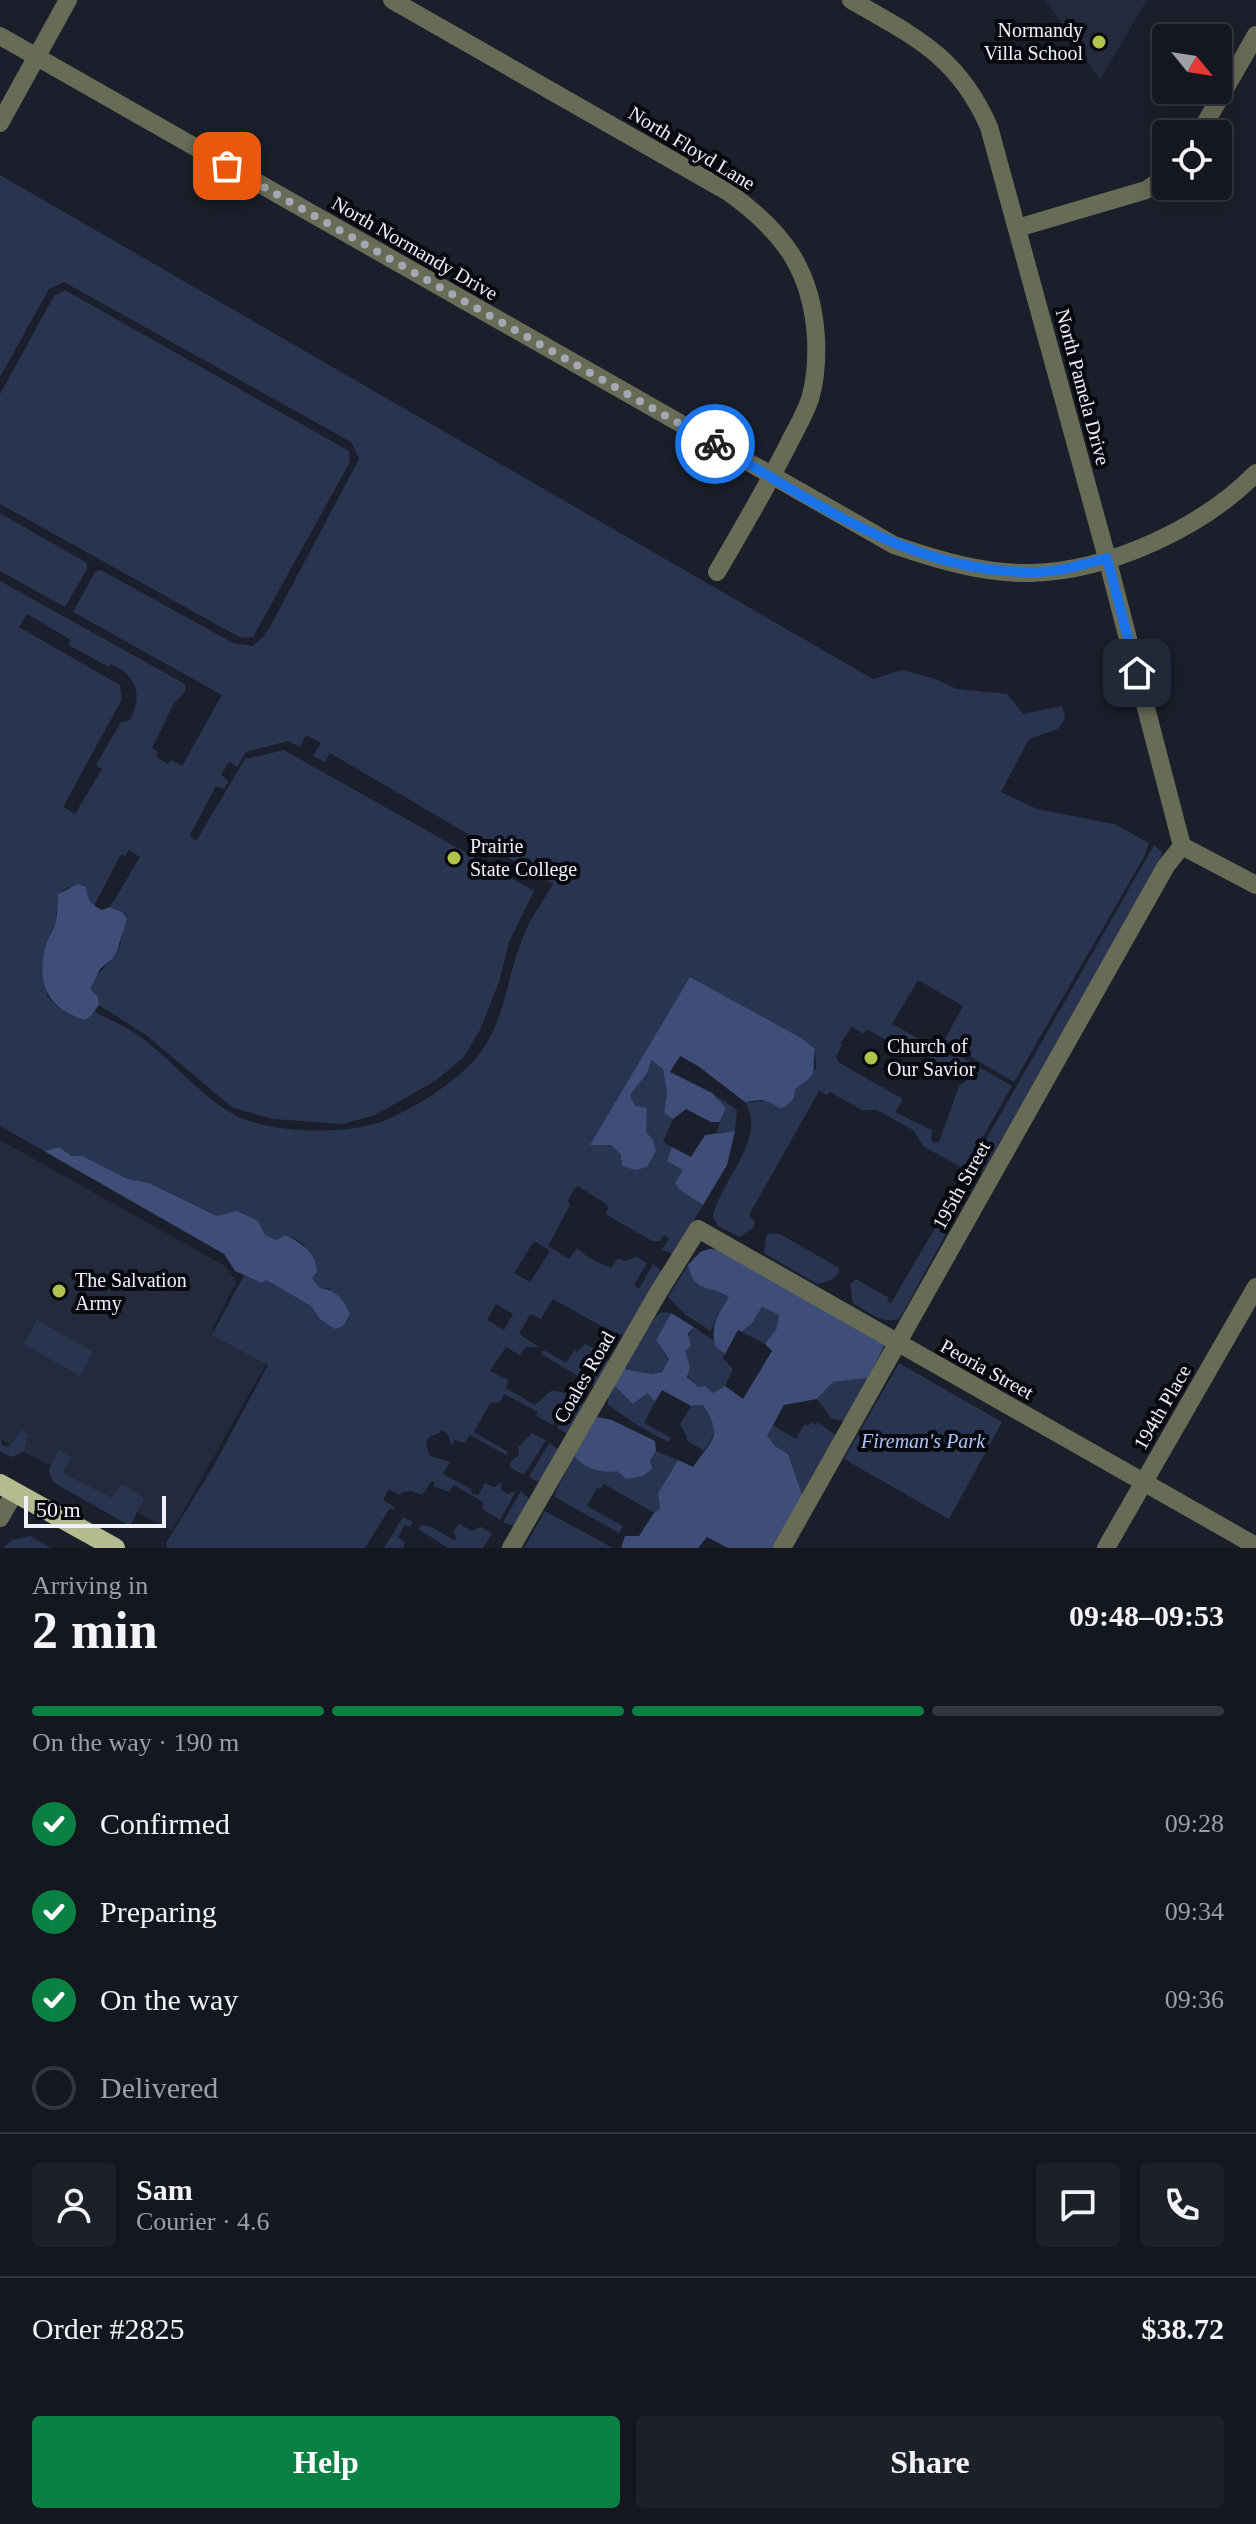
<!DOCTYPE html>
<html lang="en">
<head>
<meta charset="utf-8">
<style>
  body { margin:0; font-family:"Times New Roman",serif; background:#1d2029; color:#f1f3f6; height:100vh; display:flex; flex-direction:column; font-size:30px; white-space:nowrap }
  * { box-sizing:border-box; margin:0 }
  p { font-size:26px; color:#9d9fa5 }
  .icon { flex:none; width:44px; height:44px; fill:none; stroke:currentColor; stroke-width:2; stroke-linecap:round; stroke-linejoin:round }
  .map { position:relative; height:1548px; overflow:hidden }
  .side { display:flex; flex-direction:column; background:#141720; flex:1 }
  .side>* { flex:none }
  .needle { width:52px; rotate:120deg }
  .tools { position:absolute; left:1152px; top:24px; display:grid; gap:16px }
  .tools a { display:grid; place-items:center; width:80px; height:80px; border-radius:8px; background:#141720; box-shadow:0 4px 20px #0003,0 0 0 2px #33363e; font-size:40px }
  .scale { position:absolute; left:24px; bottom:20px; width:142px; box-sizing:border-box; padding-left:8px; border:4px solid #eef1fa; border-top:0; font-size:22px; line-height:28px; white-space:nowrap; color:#eef1fa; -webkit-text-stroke:6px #07090e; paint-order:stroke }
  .pin { position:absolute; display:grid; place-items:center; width:68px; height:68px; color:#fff; margin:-34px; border-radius:16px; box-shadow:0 4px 12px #0006 }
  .courier { position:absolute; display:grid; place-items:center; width:80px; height:80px; margin:-40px; border:6px solid #1a73e8; border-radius:50%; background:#fff; color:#222; box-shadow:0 2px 10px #0007 }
  .overview em { font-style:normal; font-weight:700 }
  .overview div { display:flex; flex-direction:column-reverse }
  .overview { display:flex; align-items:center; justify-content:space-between; height:136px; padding:0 32px }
  h1 { font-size:52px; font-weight:700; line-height:60px }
  .bar { display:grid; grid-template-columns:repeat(4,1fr); gap:12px 8px; align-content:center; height:96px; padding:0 32px }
  .bar i { height:10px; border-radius:6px; background:#33363e }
  .bar .current { background:#0b8043 }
  .bar p { grid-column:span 4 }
  .line { display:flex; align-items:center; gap:20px; padding:0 32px; border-top:2px solid #33363e }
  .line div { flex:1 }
  .round { display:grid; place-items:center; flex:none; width:84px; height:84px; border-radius:8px; background:#1d2029 }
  ol { padding:0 32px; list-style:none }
  li { display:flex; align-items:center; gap:24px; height:88px }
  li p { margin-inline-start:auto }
  li .icon { padding:8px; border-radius:50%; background:#0b8043; color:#fff; stroke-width:4 }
  li:last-child { color:#9d9fa5 }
  li i { width:44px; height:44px; border:4px solid #33363e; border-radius:50% }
  .button { display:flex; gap:16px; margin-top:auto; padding:16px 32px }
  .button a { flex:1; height:92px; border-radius:8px; background:#0b8043; color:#fff; font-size:32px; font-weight:700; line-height:92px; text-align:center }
  .button a+a { background:#1d2029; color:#f1f3f6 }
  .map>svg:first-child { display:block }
</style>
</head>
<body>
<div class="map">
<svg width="1256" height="1548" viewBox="0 0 1256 1548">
  <rect width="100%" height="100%" fill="#1a1f2b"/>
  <g fill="#232a3b">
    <path d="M 1045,0 L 1147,0 L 1100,80 Z"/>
    <path d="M 0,1140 L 225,1266 L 237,1281 L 212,1329 L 267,1362 L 172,1531 L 0,1439 Z"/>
  </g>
  <g fill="#293450" fill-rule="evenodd">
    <path d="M 0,175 L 873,679 L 902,670 L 933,678 L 957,689 L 1007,694 L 1023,714 L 1062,706 L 1065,718 L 1058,729 L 1029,739 L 1001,792 L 1037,809 L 1114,824 L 1149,843 L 1144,857 L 1014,1082 L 944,1041 L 963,1006 L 918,980 L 892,1024 L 919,1039 L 910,1054 L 867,1029 L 864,1034 L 852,1027 L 840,1044 L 842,1045 L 836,1057 L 838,1062 L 903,1099 L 895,1112 L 932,1130 L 931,1140 L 934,1143 L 939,1142 L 959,1086 L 967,1080 L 951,1067 L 929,1058 L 935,1047 L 938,1049 L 941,1045 L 1012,1086 L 964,1169 L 923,1146 L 914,1131 L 892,1118 L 876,1110 L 862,1110 L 830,1092 L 827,1095 L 819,1091 L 749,1215 L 755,1222 L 754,1227 L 740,1237 L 718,1226 L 713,1216 C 720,1182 768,1138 745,1102 L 771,1101 L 795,1089 L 816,1069 L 815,1049 L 690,977 L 655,1063 L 663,1069 L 667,1093 L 664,1113 L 673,1119 L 663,1142 L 672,1147 L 668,1161 L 683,1170 L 681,1191 L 703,1205 L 673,1254 L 662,1250 L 669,1238 L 664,1235 L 660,1241 L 652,1241 L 605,1214 L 609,1208 L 606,1204 L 578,1186 L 574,1189 L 568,1201 L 570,1205 L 548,1246 L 569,1259 L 577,1248 L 589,1258 L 611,1268 L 618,1258 L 625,1261 L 636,1257 L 647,1263 L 634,1285 L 639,1289 L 653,1264 L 663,1272 L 626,1336 L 612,1333 L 613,1331 L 608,1330 L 553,1299 L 541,1319 L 530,1314 L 519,1334 L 539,1347 L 526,1347 L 520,1355 L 506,1347 L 490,1371 L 508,1380 L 506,1388 L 535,1405 C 551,1393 547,1385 570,1396 L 553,1425 L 536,1416 L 538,1412 L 504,1394 L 500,1402 L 490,1403 L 474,1432 L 508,1452 L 506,1455 L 470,1435 L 465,1443 L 455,1440 L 452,1446 L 447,1433 L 441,1430 L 439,1433 L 429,1437 L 426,1443 L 430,1456 L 450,1462 L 443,1474 L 471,1489 L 472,1494 L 478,1495 L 485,1483 L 494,1487 L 501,1483 L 501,1490 L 508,1494 L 516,1491 L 500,1520 L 482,1509 L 483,1502 L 454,1485 L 449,1492 L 433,1486 L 435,1483 L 432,1481 L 422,1495 L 412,1491 L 403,1492 L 400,1495 L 389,1489 L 383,1500 L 395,1507 L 393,1510 L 390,1508 L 365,1548 L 167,1548 L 166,1543 L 213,1467 L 268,1365 L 212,1335 L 244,1275 L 262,1283 L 266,1280 L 311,1306 L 320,1319 L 331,1289 L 320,1288 L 312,1278 L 304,1244 L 287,1235 L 276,1240 L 217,1216 L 149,1183 L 128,1179 L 84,1156 L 73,1156 L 59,1147 L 44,1151 L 0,1126 L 0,581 L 185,684 L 185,692 L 174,703 L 152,748 L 158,752 L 156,757 L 168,764 L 171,760 L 182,766 L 222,695 L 73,612 L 95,572 L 101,570 L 233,643 L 253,646 L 263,637 L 271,625 L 359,459 L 351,442 L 64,282 L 49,289 L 0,377 ZM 27,614 L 71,640 L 68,645 L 109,667 L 111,664 C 137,676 143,694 130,720 L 121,722 L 96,765 L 102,769 L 75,814 L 63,807 L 122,699 L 120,685 L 19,627 ZM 306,735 L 321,743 L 313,756 L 325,762 L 330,753 L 553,884 C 543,901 530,919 523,937 C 508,973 506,1012 485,1046 C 466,1077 412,1111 378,1123 C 342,1135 268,1133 235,1115 C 199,1095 174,1062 142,1038 C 128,1027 109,1020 94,1011 L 74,1017 L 58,1007 L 47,996 L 46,945 L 56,921 L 58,894 L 68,887 L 87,896 L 94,906 L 121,854 L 125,856 L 129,850 L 140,857 L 110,907 L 122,912 C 125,926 123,945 113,957 C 105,969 94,974 89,989 L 98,997 L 99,1005 L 146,1035 L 233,1108 L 273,1119 L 343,1124 L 375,1115 L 435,1081 L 463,1058 L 480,1030 L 499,982 L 509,942 L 534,891 L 284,750 L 245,759 L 196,841 L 190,835 L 216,786 L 224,789 L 229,781 L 221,775 L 229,762 L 237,767 L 246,752 L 288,741 L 300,747 ZM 534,1241 L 550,1251 L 530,1282 L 514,1273 ZM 496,1304 L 513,1314 L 504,1330 L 487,1320 Z"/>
    <path d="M 65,290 L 349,451 L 350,462 L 253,637 L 241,638 L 0,504 L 0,394 L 54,296 Z"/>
    <path d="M 0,513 L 87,563 L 87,569 L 65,607 L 0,571 Z"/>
    <path d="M 1154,845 L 1162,852 L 1160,861 L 982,1173 L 967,1173 Z"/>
    <path d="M 712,1093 L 737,1110 L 735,1131 L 716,1133 L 726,1108 Z"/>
    <path d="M 958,1189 L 964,1194 L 965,1199 L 900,1318 C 883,1326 867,1311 853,1303 L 850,1285 L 856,1279 L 889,1298 L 887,1302 L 891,1303 Z"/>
    <path d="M 771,1233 L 780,1234 L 839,1268 C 838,1281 828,1281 817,1284 L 764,1253 L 766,1236 Z"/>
    <path d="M 688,1265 C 694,1295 707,1283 730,1297 L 718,1314 L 711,1331 L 686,1315 L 668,1297 Z"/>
    <path d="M 762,1307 L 780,1315 L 777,1328 L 765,1344 L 742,1332 L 752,1323 Z"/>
    <path d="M 662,1312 L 671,1313 L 656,1340 L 669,1360 L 662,1372 L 652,1374 L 623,1369 L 655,1317 Z"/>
    <path d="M 37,1320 L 93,1352 L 80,1376 L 24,1344 Z"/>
    <path d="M 694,1327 L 713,1340 L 715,1346 L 725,1354 L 723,1358 L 733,1369 L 725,1386 L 713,1393 C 704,1390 695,1387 690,1379 C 680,1366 685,1339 694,1327 Z"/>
    <path d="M 585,1344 L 597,1350 L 581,1378 L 541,1354 L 544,1350 L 566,1363 L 575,1349 L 576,1353 Z"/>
    <path d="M 601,1352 L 611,1362 L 597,1388 L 584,1380 Z"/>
    <path d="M 899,1363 L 1002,1422 L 949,1519 L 844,1459 Z"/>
    <path d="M 868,1378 L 844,1421 L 832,1419 L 817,1399 L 833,1382 Z"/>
    <path d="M 614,1385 L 647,1393 L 655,1402 L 644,1423 L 671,1438 L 668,1442 L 640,1427 L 608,1405 L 608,1396 Z"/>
    <path d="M 575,1398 L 587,1405 L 570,1435 L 557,1428 Z"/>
    <path d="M 703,1405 C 717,1426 719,1429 704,1451 L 686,1440 L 687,1437 L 680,1424 L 691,1406 Z"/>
    <path d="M 811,1422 L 815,1425 L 817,1422 L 836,1435 L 803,1497 L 788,1454 L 775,1446 L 766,1436 L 772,1425 L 796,1439 L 804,1424 L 808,1426 Z"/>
    <path d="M 21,1429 L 28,1435 L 24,1451 L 12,1457 L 0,1452 L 0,1437 L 3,1446 C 14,1449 15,1436 21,1429 Z"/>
    <path d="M 532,1433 L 546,1440 L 524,1475 L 509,1467 L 512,1460 L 519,1455 L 518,1447 Z"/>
    <path d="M 549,1443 L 560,1451 L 540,1483 L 529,1477 Z"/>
    <path d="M 59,1449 L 71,1457 L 63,1473 L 112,1498 L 122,1484 L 142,1496 L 144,1499 L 130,1526 L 53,1482 L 49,1470 Z"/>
    <path d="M 656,1451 L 678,1460 L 658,1493 L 661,1509 L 654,1513 L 604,1484 L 600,1489 L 597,1488 L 587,1506 L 623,1526 L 619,1533 L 555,1497 L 555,1493 L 574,1456 L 650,1460 Z"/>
    <path d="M 521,1491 L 531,1501 L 516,1527 L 503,1522 Z"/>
    <path d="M 545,1511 L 613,1548 L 524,1548 Z"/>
    <path d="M 403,1517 L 413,1522 L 410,1527 L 405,1525 L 398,1537 L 405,1542 L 403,1548 L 384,1548 Z"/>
    <path d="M 459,1524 L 472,1531 L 481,1527 L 492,1534 L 483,1548 L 448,1548 L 418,1529 L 421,1525 L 430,1526 L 454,1540 L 457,1538 L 453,1532 Z"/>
    <path d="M 30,1536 L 51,1548 L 3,1548 L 12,1540 Z"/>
  </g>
  <g fill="#3e4e78">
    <path d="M 78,884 L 86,887 C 87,899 91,905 102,910 L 110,907 L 122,912 L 127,919 L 117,951 L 112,959 L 100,969 L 90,989 L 98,997 L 99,1005 L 91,1016 L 84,1020 C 46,1008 36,982 46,944 C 49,936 55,928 56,920 C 58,912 57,903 58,894 Z"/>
    <path d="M 690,977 L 801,1038 L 815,1049 C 811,1076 821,1071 795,1089 L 794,1098 L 785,1107 L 780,1108 C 764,1099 763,1099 745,1102 L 698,1066 L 680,1056 L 670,1072 L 712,1093 L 726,1108 L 720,1122 L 711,1122 L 686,1109 L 673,1119 L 664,1113 L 667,1093 L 663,1069 L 651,1060 L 647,1073 L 630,1095 L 635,1106 L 647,1108 L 646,1132 L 653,1140 L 656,1151 L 647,1167 L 635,1170 L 622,1166 L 621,1155 L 612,1145 L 590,1145 Z"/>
    <path d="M 735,1131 L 727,1165 L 703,1205 L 681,1191 L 675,1183 L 683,1170 L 667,1161 L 672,1147 L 691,1157 L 705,1135 Z"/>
    <path d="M 59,1147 L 72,1156 L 83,1156 L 128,1179 L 149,1183 L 217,1216 L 237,1211 L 258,1221 L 265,1235 L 276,1240 L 286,1235 C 301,1243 317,1253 317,1272 L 312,1278 L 320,1288 C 336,1290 344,1299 350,1314 L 343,1326 L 335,1329 L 320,1319 L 311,1306 L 266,1280 L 262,1283 L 235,1271 L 224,1254 L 44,1151 Z"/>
    <path d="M 709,1249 L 726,1250 L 885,1344 L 868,1378 L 833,1382 L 817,1399 L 784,1405 L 767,1436 L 775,1446 L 788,1454 L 803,1497 L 773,1548 L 728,1548 L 707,1537 L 698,1548 L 621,1548 L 625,1536 L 639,1536 L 654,1513 L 660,1509 L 658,1493 L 678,1460 L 693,1467 C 712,1439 724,1437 703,1405 L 691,1406 L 662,1390 L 655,1402 L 647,1393 L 633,1404 L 614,1385 L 623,1369 L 652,1374 L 662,1372 L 669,1359 L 656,1340 L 671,1313 L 694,1327 L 688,1334 L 691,1346 L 685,1351 L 690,1367 L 687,1377 L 698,1387 L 705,1386 L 713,1393 L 725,1386 L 743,1399 L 772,1351 L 765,1344 L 777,1328 L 779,1315 L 762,1307 L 752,1323 L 742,1332 L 738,1330 L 725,1354 L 715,1346 C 710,1326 718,1314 729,1297 C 707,1283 694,1295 688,1265 L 700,1252 Z"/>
    <path d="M 597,1417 L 612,1420 L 655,1441 L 656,1451 L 650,1460 L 652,1469 L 643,1476 L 626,1479 L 618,1471 C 602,1474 585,1469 574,1456 Z"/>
  </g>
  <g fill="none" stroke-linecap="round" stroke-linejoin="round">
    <g stroke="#686c57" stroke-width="18">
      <path d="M 392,0 L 728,192 C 783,231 812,270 816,338 C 817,359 816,379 810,399 C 805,414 796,429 789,443 C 767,487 742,529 717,572"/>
      <path d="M 851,0 C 915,37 958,56 989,127 L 1107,558 L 1182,846"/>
      <path d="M 0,36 L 894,545 C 938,560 984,574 1031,573 C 1109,571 1202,528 1256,473"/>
      <path d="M 0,123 L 68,0"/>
      <path d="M 1199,134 L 1256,35"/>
      <path d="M 1017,228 L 1146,190 L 1166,176"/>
      <path d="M 1182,846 L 1256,885"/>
      <path d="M 0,1518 L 15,1492"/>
      <path d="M 511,1548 L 658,1293 L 698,1229 L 1256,1546"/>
      <path d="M 782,1548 L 1166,866 L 1182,846"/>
      <path d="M 1106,1548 L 1256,1287"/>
    </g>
    <path stroke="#b3bb8f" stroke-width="20" d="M 0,1484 L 115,1548"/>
  </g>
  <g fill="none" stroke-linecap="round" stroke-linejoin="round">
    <path stroke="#a4a8b2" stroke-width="8" stroke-dasharray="0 14.4" d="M 227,166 L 715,444"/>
    <path stroke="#1a73e8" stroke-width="10" d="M 715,444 C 813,501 911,572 1029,572 C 1056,573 1082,565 1107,558 L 1137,673"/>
  </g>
  <g fill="#b2c34c" stroke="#07090e" stroke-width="3">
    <circle cx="1099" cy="42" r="8"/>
    <circle cx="454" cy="858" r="8"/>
    <circle cx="871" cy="1058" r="8"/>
    <circle cx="59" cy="1291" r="8"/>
  </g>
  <g text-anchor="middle" stroke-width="8" stroke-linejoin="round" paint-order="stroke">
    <g font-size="20" fill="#eef1fa" stroke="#07090e" text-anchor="start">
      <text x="1083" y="37" text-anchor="end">Normandy<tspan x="1083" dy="23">Villa School</tspan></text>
      <text x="470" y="853">Prairie<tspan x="470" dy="23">State College</tspan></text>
      <text x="887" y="1053">Church of<tspan x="887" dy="23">Our Savior</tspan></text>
      <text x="75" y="1287">The Salvation<tspan x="75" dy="23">Army</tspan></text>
    </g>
    <g font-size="20" fill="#eef1fa" stroke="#07090e">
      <text transform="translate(692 148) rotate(31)" y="7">North Floyd Lane</text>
      <text transform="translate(415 248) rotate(30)" y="7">North Normandy Drive</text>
      <text transform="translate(1083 387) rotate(75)" y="7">North Pamela Drive</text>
      <text transform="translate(961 1185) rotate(-61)" y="7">195th Street</text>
      <text transform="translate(987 1369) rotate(29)" y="7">Peoria Street</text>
      <text transform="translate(584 1377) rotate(-60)" y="7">Coales Road</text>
      <text transform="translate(1162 1407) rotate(-60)" y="7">194th Place</text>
    </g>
    <g font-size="20" font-style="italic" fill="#aec5fc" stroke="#07090e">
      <text x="923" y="1448">Fireman's Park</text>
    </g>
  </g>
</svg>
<div class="tools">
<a><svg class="needle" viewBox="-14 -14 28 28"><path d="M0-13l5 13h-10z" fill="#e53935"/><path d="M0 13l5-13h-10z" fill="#9d9fa5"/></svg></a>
<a><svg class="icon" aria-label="locate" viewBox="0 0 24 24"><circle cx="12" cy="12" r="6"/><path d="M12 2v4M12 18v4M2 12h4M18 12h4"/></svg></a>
</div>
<div class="scale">50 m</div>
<div class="pin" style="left:227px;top:166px;background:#ea580c"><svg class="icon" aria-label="bag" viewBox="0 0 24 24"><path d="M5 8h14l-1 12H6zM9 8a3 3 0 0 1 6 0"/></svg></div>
<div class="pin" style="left:1137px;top:673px;background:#1f2937"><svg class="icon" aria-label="home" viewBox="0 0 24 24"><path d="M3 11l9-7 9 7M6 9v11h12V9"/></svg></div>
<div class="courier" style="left:715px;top:444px"><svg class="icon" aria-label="bike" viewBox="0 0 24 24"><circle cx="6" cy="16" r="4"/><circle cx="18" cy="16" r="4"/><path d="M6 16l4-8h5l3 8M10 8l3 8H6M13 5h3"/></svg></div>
</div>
<section class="side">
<div class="overview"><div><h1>2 min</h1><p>Arriving in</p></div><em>09:48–09:53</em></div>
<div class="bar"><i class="current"></i><i class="current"></i><i class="current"></i><i></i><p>On the way · 190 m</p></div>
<ol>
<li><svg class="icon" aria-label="check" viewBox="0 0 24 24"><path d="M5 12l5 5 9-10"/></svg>Confirmed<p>09:28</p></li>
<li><svg class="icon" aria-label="check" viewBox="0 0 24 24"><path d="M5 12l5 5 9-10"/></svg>Preparing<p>09:34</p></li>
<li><svg class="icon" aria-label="check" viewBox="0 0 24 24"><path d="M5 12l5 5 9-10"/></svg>On the way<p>09:36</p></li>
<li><i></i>Delivered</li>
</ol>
<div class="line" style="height:144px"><a class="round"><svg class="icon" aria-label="person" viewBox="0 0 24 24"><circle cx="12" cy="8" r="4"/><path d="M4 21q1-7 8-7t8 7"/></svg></a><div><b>Sam</b><p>Courier · 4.6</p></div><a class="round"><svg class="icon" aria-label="chat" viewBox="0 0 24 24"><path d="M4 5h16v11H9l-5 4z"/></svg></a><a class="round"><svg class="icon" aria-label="phone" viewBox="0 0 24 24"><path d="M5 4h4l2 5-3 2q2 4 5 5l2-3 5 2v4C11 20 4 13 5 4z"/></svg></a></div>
<div class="line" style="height:104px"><div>Order #2825</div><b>$38.72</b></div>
<div class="button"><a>Help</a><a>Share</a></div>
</section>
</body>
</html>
